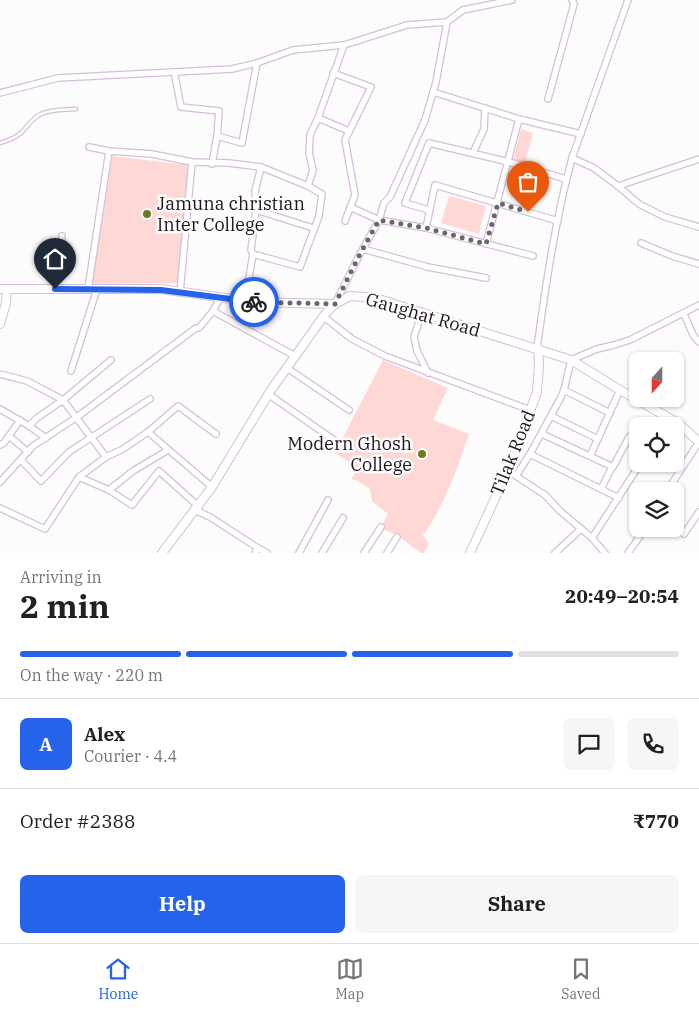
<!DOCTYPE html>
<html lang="en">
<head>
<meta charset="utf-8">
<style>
  body { margin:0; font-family:"IBM Plex Serif",serif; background:#f6f6f6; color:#202124; height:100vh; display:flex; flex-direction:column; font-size:19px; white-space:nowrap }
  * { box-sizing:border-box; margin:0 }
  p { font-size:16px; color:#757577 }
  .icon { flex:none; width:28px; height:28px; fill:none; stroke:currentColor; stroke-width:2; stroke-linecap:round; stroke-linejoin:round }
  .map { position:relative; height:553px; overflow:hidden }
  .details { display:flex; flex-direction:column; background:#fff; flex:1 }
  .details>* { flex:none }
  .needle { width:32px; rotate:201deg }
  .buttons { position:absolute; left:629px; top:352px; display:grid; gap:10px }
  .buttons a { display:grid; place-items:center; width:55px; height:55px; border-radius:8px; background:#fff; box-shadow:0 1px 4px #0004; font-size:25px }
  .pin { position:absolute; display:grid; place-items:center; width:42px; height:42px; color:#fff; margin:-51px -21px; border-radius:50% 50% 50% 0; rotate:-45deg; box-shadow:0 0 5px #0007 }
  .pin .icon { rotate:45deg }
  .courier { position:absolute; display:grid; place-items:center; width:50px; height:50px; margin:-25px; border:4px solid #2563eb; border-radius:50%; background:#fff; color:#222; box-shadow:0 1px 6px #0007 }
  .overview em { font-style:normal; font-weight:700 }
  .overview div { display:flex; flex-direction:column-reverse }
  .overview { display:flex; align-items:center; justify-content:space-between; height:85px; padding:0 20px }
  h1 { font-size:32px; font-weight:700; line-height:38px }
  .bar { display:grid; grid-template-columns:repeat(4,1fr); gap:8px 5px; align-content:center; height:60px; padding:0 20px }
  .bar i { height:6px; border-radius:4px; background:#e0e0e0 }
  .bar .selected { background:#2563eb }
  .bar p { grid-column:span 4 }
  .line { display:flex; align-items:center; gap:12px; padding:0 20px; border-top:1px solid #e0e0e0 }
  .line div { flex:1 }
  .round { display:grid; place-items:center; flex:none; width:52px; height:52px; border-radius:8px; background:#f6f6f6 }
  .action { display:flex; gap:10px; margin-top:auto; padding:10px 20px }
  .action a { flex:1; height:58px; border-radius:8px; background:#2563eb; color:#fff; font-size:20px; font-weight:700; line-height:58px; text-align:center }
  .action a+a { background:#f6f6f6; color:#202124 }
  .menu { display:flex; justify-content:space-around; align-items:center; height:70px; border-top:1px solid #e0e0e0; background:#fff; font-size:14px; color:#757577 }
  .menu a { display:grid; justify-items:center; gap:2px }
  .menu .selected { color:#2563eb }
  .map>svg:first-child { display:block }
</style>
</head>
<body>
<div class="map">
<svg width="699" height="553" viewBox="0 0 699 553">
  <rect width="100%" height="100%" fill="#fcfcfc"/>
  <g fill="#fed8d5">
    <path d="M 521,129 L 533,133 L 525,163 L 513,160 Z"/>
    <path d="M 112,156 L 188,165 L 178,283 L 92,284 Z"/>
    <path d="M 449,196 L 486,206 L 479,234 L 441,223 Z"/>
    <path d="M 383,360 L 448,388 L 433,420 L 469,434 C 457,469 445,505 423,535 L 429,544 L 424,553 L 421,553 L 397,535 L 380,528 L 388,514 L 372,501 L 370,489 L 358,481 L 351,479 L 356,472 L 356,466 L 335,453 Z"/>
  </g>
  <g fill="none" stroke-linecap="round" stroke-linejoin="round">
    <defs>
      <path id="lane" d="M 0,143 C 7,141 15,138 21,133 C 28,126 32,118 41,114 C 51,109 65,110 76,109"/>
      <g id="street">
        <path d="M 447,22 L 463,10 L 512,0"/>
        <path d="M 333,73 L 371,87 L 345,140 L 355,195 L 345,221"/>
        <path d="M 175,76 L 181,107 L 219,111 L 217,136 L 212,164"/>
        <path d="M 433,92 L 519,119 L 581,134"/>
        <path d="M 0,93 L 58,78 L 232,69 L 257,63 L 293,50 L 344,45 L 407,25 L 447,22 L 436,82 L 425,120 L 390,197 L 384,203 L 379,220 L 360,254 L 335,304"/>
        <path d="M 548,99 L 574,4 L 572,0"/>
        <path d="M 318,118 L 349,131"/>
        <path d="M 217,136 L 242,143 L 257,63"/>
        <path d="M 89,147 L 109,151 L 152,154 L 192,162 L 229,163 L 261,167 L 308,186 L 322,194 L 319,216 L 300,267 L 253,254"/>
        <path d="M 473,153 L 484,129 L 485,108"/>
        <path d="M 572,158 L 594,168 L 618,186"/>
        <path d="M 699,159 L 618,186 L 639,204 L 665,217 L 699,227"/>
        <path d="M 308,186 L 313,170 L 309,153 L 310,135 L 318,118 L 344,45"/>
        <path d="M 350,207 L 379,220 L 426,228 L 533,256"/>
        <path d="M 256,210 L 313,228"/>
        <path d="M 429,210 L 405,203 L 429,143 L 509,162 L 566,179"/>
        <path d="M 426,228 L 435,185 L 558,221"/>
        <path d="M 641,243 L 672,256 L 699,264"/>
        <path d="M 486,244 L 519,119"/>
        <path d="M 363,249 L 428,267 L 486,278"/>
        <path d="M 55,289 L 62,236"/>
        <path d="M 88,289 L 109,151"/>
        <path d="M 180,292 L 192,162"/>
        <path d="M 245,301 L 253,254 L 251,250 L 256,210 L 255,191 L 261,167"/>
        <path d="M 213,311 L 295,356"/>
        <path d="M 422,312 L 414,337 L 417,351 L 428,373"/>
        <path d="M 684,314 L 693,335 L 699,342"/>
        <path d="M 324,317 L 352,339 L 385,356 L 530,410"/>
        <path d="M 537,348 C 546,284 555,221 572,158 L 628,0"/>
        <path d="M 287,368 L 349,410"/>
        <path d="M 71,371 L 97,289"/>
        <path d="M 0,374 L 27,381 L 63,400 L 106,457"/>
        <path d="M 564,390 L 610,413"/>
        <path d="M 268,394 L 334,440"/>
        <path d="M 0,409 L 29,426 L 46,438"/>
        <path d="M 551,416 L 598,439"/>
        <path d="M 29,426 L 37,418 L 63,400 L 111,360"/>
        <path d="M 663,426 L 669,417"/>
        <path d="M 148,432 L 212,487"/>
        <path d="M 542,434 L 613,467 L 629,437"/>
        <path d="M 9,436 L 28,452"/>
        <path d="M 0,445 L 4,443 L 20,420"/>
        <path d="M 530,454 L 619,498"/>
        <path d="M 590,456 L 620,390"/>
        <path d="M 21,460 L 41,481 L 69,452 L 150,399"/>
        <path d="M 509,468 L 516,476 L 545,495 L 560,511 L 592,538 L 605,553"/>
        <path d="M 516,476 L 530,454 L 560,399 L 564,390 L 571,360 L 597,349 L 614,345 L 630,340 L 699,305"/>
        <path d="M 79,477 L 109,490 L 132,505 L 159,471 L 198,506 L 199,512 L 210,517 L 258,548 L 255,553"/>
        <path d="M 0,482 L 33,446 L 77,417 L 196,328 L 199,328 L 213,311 L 220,298"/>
        <path d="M 601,489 L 612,467"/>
        <path d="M 109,490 L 133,471 L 168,450"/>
        <path d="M 667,491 L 699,442"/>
        <path d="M 0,508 L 45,529 L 79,477 L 106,457 L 123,449 L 148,432 L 178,406 L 216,434"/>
        <path d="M 684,534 L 699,512"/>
        <path d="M 592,538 L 640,464"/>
        <path d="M 258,548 L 267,553"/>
        <path d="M 299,553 L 328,500"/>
        <path d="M 322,553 L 343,518"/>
        <path d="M 364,553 L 381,527"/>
        <path d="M 387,553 L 397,537"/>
        <path d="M 555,553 L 581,529"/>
        <path d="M 628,553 L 645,529"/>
      </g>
      <g id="secondary">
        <path d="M 0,289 L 161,289 L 254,302 L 335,304 L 350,296 L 366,297 L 382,300 L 571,360 L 620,390 L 678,423 L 699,442"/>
        <path d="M 0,324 L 6,303 L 7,289"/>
        <path d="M 162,553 L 212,487 L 271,390 L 326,313 L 335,304"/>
        <path d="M 470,553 L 509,468 L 537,392 L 539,365 L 538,348"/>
      </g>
    </defs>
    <use href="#lane" stroke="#d6beda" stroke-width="5"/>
    <use href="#street" stroke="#d6beda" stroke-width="8"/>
    <use href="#secondary" stroke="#d6beda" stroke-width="10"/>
    <use href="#lane" stroke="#fff" stroke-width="2.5"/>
    <use href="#street" stroke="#fff" stroke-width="5.5"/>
    <use href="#secondary" stroke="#fff" stroke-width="8"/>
  </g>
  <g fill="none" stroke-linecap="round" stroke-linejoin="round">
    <path stroke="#6b656c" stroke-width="5" stroke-dasharray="0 9" d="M 254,302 L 335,304 L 360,254 L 379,220 L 426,228 L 486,244 L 498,203 L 528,212"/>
    <path stroke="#2563eb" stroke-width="6" d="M 55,289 L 161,290 L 254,302"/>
  </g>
  <g fill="#6c7925" stroke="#fcfcfc" stroke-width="2">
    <circle cx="147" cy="214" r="5"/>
    <circle cx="422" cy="454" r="5"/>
  </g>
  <g text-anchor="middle" stroke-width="5" stroke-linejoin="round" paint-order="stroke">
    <g font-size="18" fill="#1d141e" stroke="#fcfcfc" text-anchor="start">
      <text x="157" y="210">Jamuna christian<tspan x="157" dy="21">Inter College</tspan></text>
      <text x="412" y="450" text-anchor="end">Modern Ghosh<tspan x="412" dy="21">College</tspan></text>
    </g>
    <g font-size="18" fill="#1d141e" stroke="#fcfcfc">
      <text transform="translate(423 315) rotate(16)" y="6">Gaughat Road</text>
      <text transform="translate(513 453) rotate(-68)" y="6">Tilak Road</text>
    </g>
  </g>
</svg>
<div class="buttons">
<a><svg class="needle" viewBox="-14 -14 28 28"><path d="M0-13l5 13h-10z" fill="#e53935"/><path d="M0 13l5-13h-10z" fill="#757577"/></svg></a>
<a><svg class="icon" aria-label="locate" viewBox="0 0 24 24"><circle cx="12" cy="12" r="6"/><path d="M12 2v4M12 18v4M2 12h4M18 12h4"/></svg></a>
<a><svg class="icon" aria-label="layers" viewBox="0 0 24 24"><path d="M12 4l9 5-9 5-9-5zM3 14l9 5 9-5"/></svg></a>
</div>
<div class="pin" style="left:528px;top:212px;background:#ea580c"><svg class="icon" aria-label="bag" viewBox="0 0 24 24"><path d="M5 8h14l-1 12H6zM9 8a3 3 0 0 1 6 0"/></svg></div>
<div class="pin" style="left:55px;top:289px;background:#1f2937"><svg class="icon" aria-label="home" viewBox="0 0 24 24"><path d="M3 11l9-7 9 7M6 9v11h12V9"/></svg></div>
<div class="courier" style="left:254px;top:302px"><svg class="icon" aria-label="bike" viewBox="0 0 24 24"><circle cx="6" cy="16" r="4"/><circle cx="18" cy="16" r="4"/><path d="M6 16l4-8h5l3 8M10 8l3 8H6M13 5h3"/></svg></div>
</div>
<section class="details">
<div class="overview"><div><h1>2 min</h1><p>Arriving in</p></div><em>20:49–20:54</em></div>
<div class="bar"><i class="selected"></i><i class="selected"></i><i class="selected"></i><i></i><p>On the way · 220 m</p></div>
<div class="line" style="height:90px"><b class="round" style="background:#2563eb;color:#fff">A</b><div><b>Alex</b><p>Courier · 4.4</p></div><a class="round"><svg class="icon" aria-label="chat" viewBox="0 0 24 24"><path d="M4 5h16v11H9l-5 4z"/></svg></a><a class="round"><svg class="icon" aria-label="phone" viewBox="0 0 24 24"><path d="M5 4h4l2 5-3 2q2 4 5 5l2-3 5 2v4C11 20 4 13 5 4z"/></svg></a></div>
<div class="line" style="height:65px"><div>Order #2388</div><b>₹770</b></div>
<div class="action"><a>Help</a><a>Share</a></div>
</section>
<nav class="menu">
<a class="selected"><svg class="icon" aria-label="home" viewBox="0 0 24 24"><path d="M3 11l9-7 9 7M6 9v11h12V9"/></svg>Home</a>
<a><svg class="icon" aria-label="map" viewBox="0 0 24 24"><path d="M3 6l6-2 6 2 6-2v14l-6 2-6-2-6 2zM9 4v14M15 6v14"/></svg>Map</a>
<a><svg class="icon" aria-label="saved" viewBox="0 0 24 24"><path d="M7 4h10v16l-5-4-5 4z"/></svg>Saved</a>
</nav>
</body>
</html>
